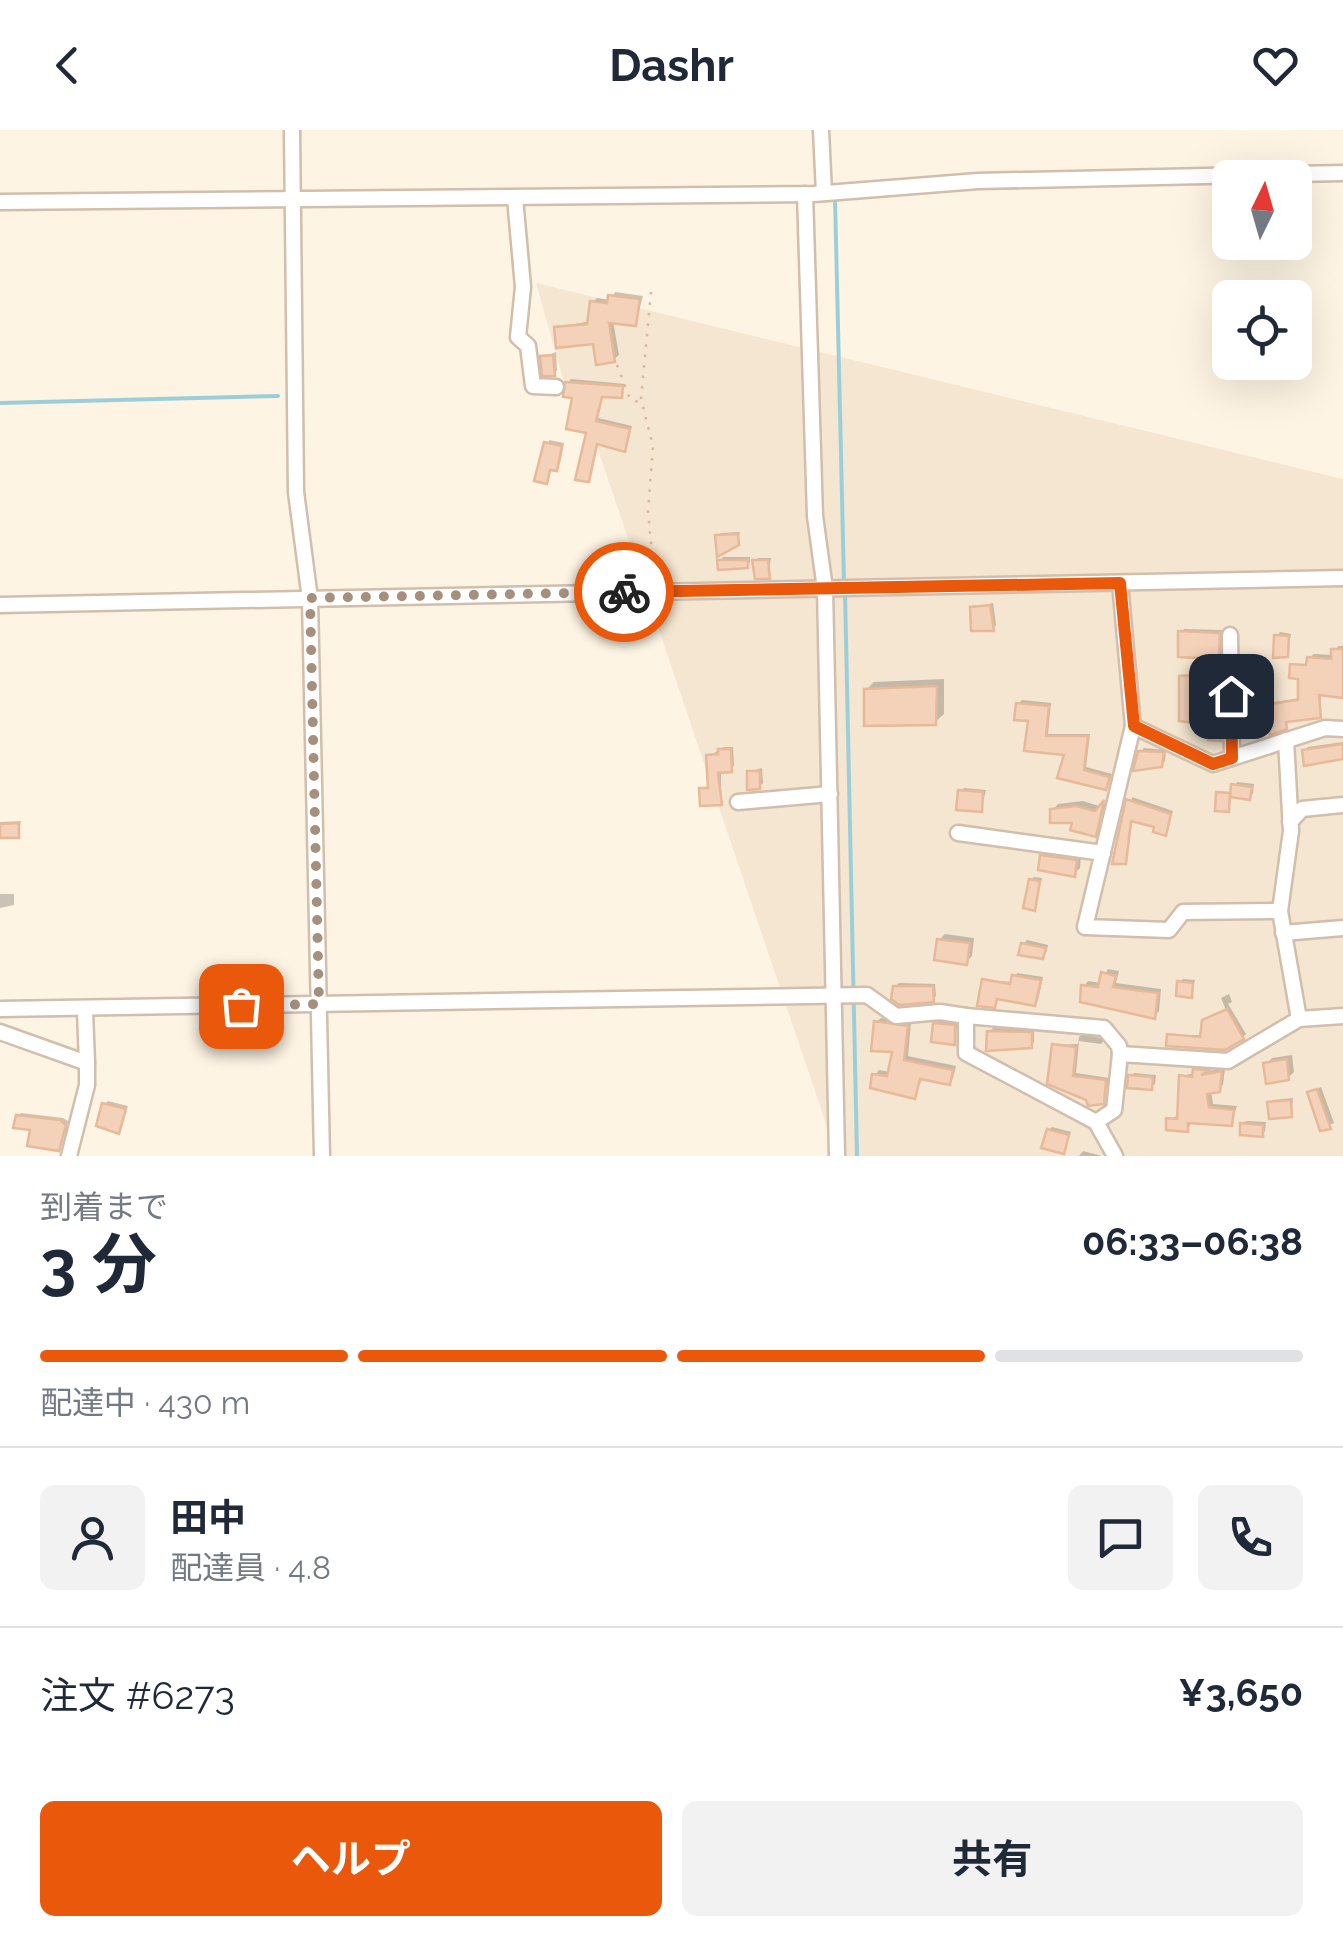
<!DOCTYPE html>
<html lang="ja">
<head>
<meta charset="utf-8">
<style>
  body { margin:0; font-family:Raleway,"Noto Sans JP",sans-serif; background:#f2f2f3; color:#1f2937; height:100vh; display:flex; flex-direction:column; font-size:38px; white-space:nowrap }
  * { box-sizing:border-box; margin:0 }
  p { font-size:32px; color:#747a83 }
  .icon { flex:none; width:55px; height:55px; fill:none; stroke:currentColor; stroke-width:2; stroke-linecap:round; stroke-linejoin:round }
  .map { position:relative; height:1026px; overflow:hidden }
  .panel { display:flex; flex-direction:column; background:#fff; flex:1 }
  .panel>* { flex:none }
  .needle { width:65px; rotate:5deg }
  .controls { position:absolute; left:1212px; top:30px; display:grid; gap:20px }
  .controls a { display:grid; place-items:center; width:100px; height:100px; border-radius:15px; background:#fff; box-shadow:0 10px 40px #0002; font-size:50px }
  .pin { position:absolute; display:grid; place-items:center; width:85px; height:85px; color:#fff; margin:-42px; border-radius:20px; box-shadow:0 5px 15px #0006 }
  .courier { position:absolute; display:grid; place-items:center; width:100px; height:100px; margin:-50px; border:8px solid #ea580c; border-radius:50%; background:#fff; color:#222; box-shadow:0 2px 12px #0007 }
  .overview em { font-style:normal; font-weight:700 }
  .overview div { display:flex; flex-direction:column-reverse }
  .overview { display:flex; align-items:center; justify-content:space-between; height:170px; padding:0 40px }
  h1 { font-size:65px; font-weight:700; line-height:75px }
  .bar { display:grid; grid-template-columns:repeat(4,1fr); gap:15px 10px; align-content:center; height:120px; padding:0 40px }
  .bar i { height:12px; border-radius:8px; background:#e0e1e3 }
  .bar .current { background:#ea580c }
  .bar p { grid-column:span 4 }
  .line { display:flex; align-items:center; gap:25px; padding:0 40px; border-top:2px solid #e0e1e3 }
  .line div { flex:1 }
  .round { display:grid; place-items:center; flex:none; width:105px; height:105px; border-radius:15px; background:#f2f2f3 }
  .action { display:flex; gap:20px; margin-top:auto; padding:20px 40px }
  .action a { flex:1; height:115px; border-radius:15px; background:#ea580c; color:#fff; font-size:40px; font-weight:700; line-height:115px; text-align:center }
  .action a+a { background:#f2f2f3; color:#1f2937 }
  header { display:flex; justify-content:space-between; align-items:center; height:130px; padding:0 40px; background:#fff; font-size:45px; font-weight:700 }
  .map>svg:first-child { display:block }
</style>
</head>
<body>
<header><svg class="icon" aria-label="back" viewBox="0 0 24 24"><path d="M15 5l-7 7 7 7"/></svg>Dashr<svg class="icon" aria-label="heart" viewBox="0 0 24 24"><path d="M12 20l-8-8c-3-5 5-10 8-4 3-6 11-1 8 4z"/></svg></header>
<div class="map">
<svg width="1343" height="1026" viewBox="0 0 1343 1026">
  <rect width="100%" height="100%" fill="#fdf4e3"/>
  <path fill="#f5e6d1" d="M 536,153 L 1343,349 L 1343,1026 L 837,1026 L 593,305 L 564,252 Z"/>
  <g fill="#0003">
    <path d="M 615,162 L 643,166 L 635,194 L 613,191 L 619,225 L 614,229 L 595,212 L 556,198 L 590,191 L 593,172 L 597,168 L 610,170 Z"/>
    <path d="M 556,222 L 557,240 L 554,244 L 543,227 Z"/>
    <path d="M 571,249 L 625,254 L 621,266 L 603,265 L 598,288 L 632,296 L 627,316 L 624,319 L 599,312 L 588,350 L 589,301 L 568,253 Z"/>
    <path d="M 549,310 L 564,313 L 560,334 L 552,338 L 546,351 Z"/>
    <path d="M 740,402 L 737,413 L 718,406 L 721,403 Z"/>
    <path d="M 723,427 L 750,427 L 750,432 L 747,435 L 720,431 Z"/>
    <path d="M 758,428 L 771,428 L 768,446 L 755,431 Z"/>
    <path d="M 993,473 L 996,495 L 993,498 L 973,478 Z"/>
    <path d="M 1184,499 L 1222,500 L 1222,523 L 1218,526 L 1180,502 Z"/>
    <path d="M 1280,502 L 1291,504 L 1286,525 L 1277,506 Z"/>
    <path d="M 1338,516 L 1343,516 L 1343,537 L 1309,528 L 1314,524 L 1334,525 Z"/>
    <path d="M 1222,542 L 1224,605 L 1220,609 L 1182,547 Z"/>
    <path d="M 944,549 L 944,584 L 935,592 L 866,560 L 874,552 Z"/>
    <path d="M 1343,553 L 1321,563 L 1320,586 L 1289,589 L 1286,597 L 1265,586 L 1269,573 L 1300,568 Z"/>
    <path d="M 1022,570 L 1051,573 L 1048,604 L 1090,604 L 1086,637 L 1112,644 L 1105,658 L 1060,646 L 1068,623 L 1027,619 L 1030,589 L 1018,574 Z"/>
    <path d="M 1343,612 L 1343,627 L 1304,621 L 1308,617 Z"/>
    <path d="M 724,617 L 733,617 L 734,636 L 721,640 L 721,673 L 701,659 L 710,656 L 709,626 Z"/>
    <path d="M 1144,618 L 1166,620 L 1165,631 L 1161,635 L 1140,622 Z"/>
    <path d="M 762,638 L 763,653 L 759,657 L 749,642 Z"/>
    <path d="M 1237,652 L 1254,654 L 1253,664 L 1232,665 L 1228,680 L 1219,664 L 1233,661 Z"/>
    <path d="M 964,658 L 986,660 L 981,680 L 961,661 Z"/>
    <path d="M 1132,667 L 1173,681 L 1165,703 L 1157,695 L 1133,689 L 1125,732 Z"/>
    <path d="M 1083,671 L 1102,677 L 1107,671 L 1095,704 L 1053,680 L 1058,674 Z"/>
    <path d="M 21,691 L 18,705 L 0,706 L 0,692 Z"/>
    <path d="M 1049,720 L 1081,725 L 1080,738 L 1074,744 L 1043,726 Z"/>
    <path d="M 1034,747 L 1042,748 L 1034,778 L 1031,750 Z"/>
    <path d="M 0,764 L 14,764 L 14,775 L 0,778 Z"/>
    <path d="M 945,804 L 974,808 L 972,826 L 966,832 L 939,810 Z"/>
    <path d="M 1027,810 L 1048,815 L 1046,823 L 1042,826 L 1023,814 Z"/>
    <path d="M 1108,839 L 1119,841 L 1116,853 L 1161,859 L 1159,881 L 1154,886 L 1084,856 L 1088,851 L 1101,853 Z"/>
    <path d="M 1017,843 L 1043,847 L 1038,870 L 1034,873 L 999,867 L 994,875 L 985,850 L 1013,852 Z"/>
    <path d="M 1183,849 L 1195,850 L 1191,865 L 1180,852 Z"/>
    <path d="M 899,853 L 935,854 L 936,866 L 933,869 L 895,857 Z"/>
    <path d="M 1229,864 L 1232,872 L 1228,874 L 1246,904 L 1243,907 L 1225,918 L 1169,905 L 1203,905 L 1226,880 L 1221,868 Z"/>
    <path d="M 881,888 L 911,892 L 908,926 L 956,936 L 953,948 L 949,953 L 923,947 L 914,967 L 875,945 L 879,940 L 890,942 L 895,920 L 876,892 Z"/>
    <path d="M 939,891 L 958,892 L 954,912 L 936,894 Z"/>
    <path d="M 993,898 L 1034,900 L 1034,912 L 1031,915 L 989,902 Z"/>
    <path d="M 1083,904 L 1105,909 L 1101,914 L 1079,911 L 1076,943 L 1109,948 L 1103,972 L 1050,952 L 1054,915 L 1078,914 L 1079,907 Z"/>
    <path d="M 1292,925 L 1294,942 L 1288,948 L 1266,934 L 1272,928 Z"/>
    <path d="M 1199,936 L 1209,937 L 1204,942 L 1225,938 L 1223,955 L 1211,961 L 1213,974 L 1237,976 L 1231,994 L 1192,990 L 1188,1000 L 1169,989 L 1180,985 L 1181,946 L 1195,943 Z"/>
    <path d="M 1134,943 L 1156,945 L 1155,954 L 1151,957 L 1131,946 Z"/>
    <path d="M 1321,957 L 1334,993 L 1322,998 L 1310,963 Z"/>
    <path d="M 1293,968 L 1291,984 L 1270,973 L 1273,970 Z"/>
    <path d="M 108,971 L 128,976 L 118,1001 L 104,975 Z"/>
    <path d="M 21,983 L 63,988 L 68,991 L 62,1014 L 59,1018 L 32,998 L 18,986 Z"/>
    <path d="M 1246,991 L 1266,992 L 1265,1001 L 1262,1005 L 1242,994 Z"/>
    <path d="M 1052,997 L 1071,1002 L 1063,1021 L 1049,1000 Z"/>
    <path d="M 1083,1021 L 1102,1026 L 1079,1026 Z"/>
  </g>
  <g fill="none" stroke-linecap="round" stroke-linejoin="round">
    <g stroke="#9cceda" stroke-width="4">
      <path d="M 835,68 L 844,453"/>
      <path d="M 0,273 L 278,266"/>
      <path d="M 845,462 L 857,1026"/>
    </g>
  </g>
  <g fill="#f4d2b9" stroke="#e7b999" stroke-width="2.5">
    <path d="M 608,165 L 640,169 L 636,196 L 609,193 L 615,232 L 596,235 L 593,214 L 556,218 L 554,197 L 587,194 L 590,171 L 607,173 Z"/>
    <path d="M 553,225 L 555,246 L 542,246 L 540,226 Z"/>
    <path d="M 565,252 L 623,256 L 622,268 L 602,267 L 596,291 L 630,299 L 625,322 L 597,314 L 589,352 L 575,350 L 586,303 L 566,299 L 572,268 L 563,267 Z"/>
    <path d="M 544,312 L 562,316 L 557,341 L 550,340 L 547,354 L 534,351 Z"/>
    <path d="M 738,404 L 739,415 L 717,427 L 715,405 Z"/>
    <path d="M 717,430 L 748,430 L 748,438 L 718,440 Z"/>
    <path d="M 752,430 L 768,430 L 770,449 L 755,449 Z"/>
    <path d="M 990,475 L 994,501 L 971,501 L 970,477 Z"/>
    <path d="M 1178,501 L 1220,503 L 1219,529 L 1178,527 Z"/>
    <path d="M 1274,505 L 1289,506 L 1288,527 L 1273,528 Z"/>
    <path d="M 1331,519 L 1343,519 L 1343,568 L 1319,565 L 1321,588 L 1286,592 L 1287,599 L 1270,605 L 1263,575 L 1298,570 L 1298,549 L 1289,548 L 1290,534 L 1306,535 L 1307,527 L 1331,529 Z"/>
    <path d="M 1220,544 L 1221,611 L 1208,610 L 1208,594 L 1179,591 L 1179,546 Z"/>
    <path d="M 937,556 L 936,595 L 864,596 L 864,559 Z"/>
    <path d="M 1016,573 L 1049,576 L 1046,606 L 1088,606 L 1084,640 L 1110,647 L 1106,660 L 1057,648 L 1064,625 L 1024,621 L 1028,591 L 1014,590 Z"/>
    <path d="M 1343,614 L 1343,629 L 1304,636 L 1302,620 Z"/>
    <path d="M 718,619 L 731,619 L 732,642 L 718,643 L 722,675 L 700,676 L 699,658 L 708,658 L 706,625 L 718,624 Z"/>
    <path d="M 1138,621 L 1164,622 L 1162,637 L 1133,641 Z"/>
    <path d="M 747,641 L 760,641 L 760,659 L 747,660 Z"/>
    <path d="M 1231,654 L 1252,657 L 1250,670 L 1230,667 Z"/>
    <path d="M 958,660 L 983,662 L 982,682 L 956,680 Z"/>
    <path d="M 1216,662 L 1230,663 L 1229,682 L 1215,681 Z"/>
    <path d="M 1126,669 L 1171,684 L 1166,706 L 1153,702 L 1154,697 L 1131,691 L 1126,734 L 1112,734 Z"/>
    <path d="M 1104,670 L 1096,707 L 1070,700 L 1072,693 L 1050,693 L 1050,679 L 1076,676 L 1095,681 Z"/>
    <path d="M 19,693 L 19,708 L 0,708 L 0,694 Z"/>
    <path d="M 1040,725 L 1077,730 L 1075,747 L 1038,740 Z"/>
    <path d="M 1029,749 L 1040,751 L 1035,781 L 1023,778 Z"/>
    <path d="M 937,809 L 970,813 L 967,835 L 934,830 Z"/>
    <path d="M 1021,813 L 1046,818 L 1043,829 L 1018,825 Z"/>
    <path d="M 1101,842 L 1116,846 L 1113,857 L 1158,863 L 1155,889 L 1080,872 L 1081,855 L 1098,857 Z"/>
    <path d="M 1012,845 L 1041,850 L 1035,876 L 997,869 L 995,878 L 977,876 L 982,849 L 1010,854 Z"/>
    <path d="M 1177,851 L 1193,853 L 1192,868 L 1176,866 Z"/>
    <path d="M 893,856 L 933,856 L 934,872 L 899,875 L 891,869 Z"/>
    <path d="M 1227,879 L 1244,909 L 1225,920 L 1166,916 L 1167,904 L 1200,907 L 1202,890 Z"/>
    <path d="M 874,891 L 908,896 L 904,930 L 953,940 L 950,955 L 920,949 L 915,969 L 870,958 L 872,944 L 887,946 L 892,922 L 871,921 Z"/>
    <path d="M 933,893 L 955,895 L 955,915 L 931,912 Z"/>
    <path d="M 987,901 L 1032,902 L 1032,918 L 986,921 Z"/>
    <path d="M 1052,914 L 1076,917 L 1073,946 L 1106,950 L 1104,974 L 1088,976 L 1086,970 L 1047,954 Z"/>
    <path d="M 1287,929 L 1289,950 L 1266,954 L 1263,933 Z"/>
    <path d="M 1193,939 L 1209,940 L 1201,945 L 1222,941 L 1220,962 L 1207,964 L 1209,977 L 1234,980 L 1232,996 L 1188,993 L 1188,1002 L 1166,1000 L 1166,988 L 1177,989 L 1179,945 L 1192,947 Z"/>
    <path d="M 1128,945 L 1153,947 L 1152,960 L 1127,958 Z"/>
    <path d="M 1317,959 L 1331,999 L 1320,1001 L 1307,962 Z"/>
    <path d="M 1291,970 L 1292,987 L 1269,989 L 1267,972 Z"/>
    <path d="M 102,973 L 126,979 L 119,1004 L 96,996 Z"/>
    <path d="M 16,985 L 60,990 L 66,995 L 59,1021 L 27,1016 L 30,1000 L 13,998 Z"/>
    <path d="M 1240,993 L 1263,995 L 1263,1007 L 1240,1005 Z"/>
    <path d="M 1047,999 L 1069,1005 L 1064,1024 L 1041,1018 Z"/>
  </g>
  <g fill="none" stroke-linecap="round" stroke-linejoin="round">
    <defs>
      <g id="minor">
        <path d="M 292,0 L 296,362 L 310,469 L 322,1026"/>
        <path d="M 821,0 L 824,63"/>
        <path d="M 805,64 L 815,386 L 825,459 L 837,1026"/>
        <path d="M 515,68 L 523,157 L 518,207 L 528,216 L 533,256 L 556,257"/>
        <path d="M 0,72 L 814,64 L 978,51 L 1343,43"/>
        <path d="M 1120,453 L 1133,596 L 1085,797 L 1169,800 L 1183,782 L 1280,781"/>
        <path d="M 0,475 L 1343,448"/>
        <path d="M 1230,505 L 1232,628"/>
        <path d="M 1133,596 L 1213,634 L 1325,598 L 1343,599"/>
        <path d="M 1286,610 L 1291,701 L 1280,781 L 1299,889"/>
        <path d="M 738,672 L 830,664"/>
        <path d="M 1290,692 L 1302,679 L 1343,675"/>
        <path d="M 958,703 L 1103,723"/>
        <path d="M 1283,803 L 1343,798"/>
        <path d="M 0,879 L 867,865 L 896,886 L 940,882 L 966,886 L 966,923 L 1096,992 L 1115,1026"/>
        <path d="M 85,881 L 87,933"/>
        <path d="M 966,886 L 1104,898 L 1119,916 L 1120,924 L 1114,980 L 1096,992"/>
        <path d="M 0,902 L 87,933 L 87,955 L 69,1026"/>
        <path d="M 1120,924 L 1228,931 L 1299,889 L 1343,886"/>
      </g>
    </defs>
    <use href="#minor" stroke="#d1beac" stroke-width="19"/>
    <g stroke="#d9b69c" stroke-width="2.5" stroke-dasharray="2.5 8" stroke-linecap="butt">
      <path d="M 651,162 L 641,269 L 653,316 L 648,381 L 654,446"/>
      <path d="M 617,235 L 630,269 L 641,273"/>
    </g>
    <use href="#minor" stroke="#fff" stroke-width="14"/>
  </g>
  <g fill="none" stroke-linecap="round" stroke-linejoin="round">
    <path stroke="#a5907e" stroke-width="10" stroke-dasharray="0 18" d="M 241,876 L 319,874 L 310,468 L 624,462"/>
    <path stroke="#ea580c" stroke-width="12" d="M 624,462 L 1120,453 L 1134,596 L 1213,634 L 1232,628 L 1231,566"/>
  </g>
</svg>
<div class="controls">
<a><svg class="needle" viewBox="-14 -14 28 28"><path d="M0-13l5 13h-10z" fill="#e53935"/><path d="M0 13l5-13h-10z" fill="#747a83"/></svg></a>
<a><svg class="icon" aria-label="locate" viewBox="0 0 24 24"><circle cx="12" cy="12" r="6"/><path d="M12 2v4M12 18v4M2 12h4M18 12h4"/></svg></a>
</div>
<div class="pin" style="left:241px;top:876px;background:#ea580c"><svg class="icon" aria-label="bag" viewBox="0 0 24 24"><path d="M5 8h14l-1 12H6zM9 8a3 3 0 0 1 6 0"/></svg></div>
<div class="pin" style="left:1231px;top:566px;background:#1f2937"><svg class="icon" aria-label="home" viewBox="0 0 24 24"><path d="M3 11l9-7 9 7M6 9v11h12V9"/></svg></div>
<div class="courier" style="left:624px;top:462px"><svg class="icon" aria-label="bike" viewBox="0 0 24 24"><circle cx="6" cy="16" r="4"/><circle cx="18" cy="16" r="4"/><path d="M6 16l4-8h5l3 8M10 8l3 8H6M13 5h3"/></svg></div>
</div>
<section class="panel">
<div class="overview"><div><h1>3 分</h1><p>到着まで</p></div><em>06:33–06:38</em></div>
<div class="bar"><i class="current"></i><i class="current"></i><i class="current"></i><i></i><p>配達中 · 430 m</p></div>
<div class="line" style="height:180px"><a class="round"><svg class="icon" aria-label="person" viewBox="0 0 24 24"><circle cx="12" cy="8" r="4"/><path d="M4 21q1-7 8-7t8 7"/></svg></a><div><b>田中</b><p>配達員 · 4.8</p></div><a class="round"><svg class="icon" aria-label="chat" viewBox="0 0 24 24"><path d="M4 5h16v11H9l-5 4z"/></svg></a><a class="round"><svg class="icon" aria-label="phone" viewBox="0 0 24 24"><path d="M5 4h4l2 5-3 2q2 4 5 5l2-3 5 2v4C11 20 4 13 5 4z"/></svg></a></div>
<div class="line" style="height:130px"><div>注文 #6273</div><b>¥3,650</b></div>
<div class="action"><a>ヘルプ</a><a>共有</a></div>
</section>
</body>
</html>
